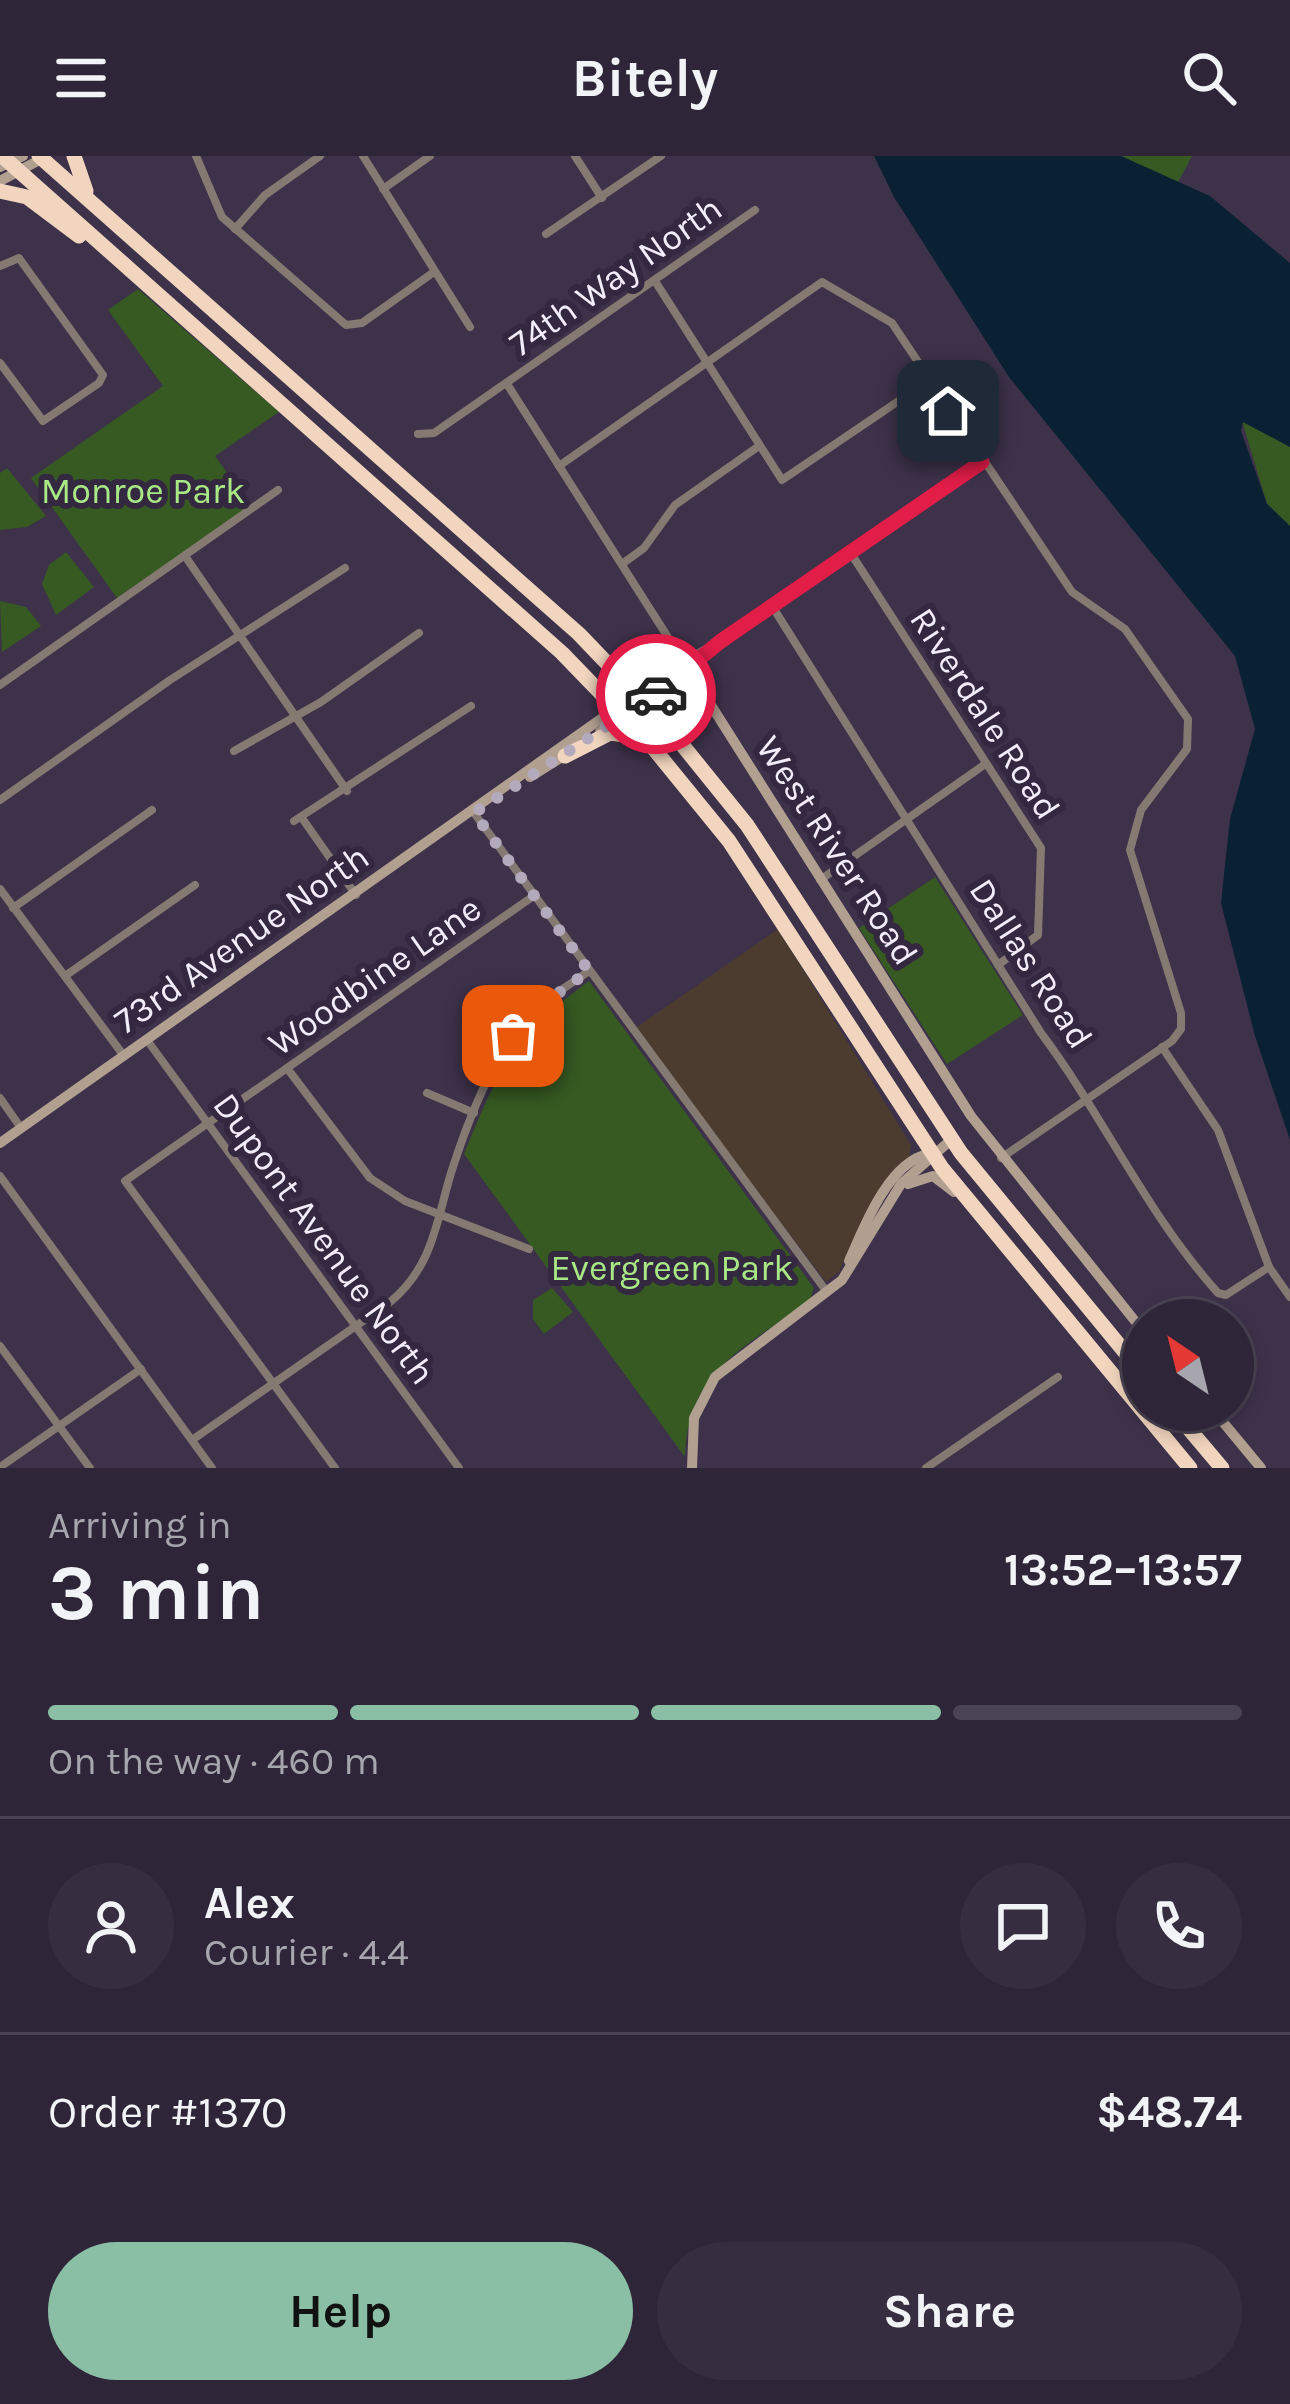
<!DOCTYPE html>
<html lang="en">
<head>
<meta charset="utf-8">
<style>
  body { margin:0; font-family:Karla,sans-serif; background:#362e40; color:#f1f3f6; height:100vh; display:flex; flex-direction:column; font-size:45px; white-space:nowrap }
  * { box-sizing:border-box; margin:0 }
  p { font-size:39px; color:#a7a5ae }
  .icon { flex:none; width:66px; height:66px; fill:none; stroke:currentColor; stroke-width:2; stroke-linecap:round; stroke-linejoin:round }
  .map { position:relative; height:1312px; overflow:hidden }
  .details { display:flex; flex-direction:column; background:#2e2638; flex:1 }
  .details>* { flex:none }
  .needle { width:78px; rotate:325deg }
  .tools { position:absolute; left:1122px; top:1143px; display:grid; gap:24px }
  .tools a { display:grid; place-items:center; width:132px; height:132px; border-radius:50%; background:#2e2638; box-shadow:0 6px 18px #0003,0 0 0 3px #494353; font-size:60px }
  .pin { position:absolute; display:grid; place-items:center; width:102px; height:102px; color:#fff; margin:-51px; border-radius:24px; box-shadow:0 6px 18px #0006 }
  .courier { position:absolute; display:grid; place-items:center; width:120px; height:120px; margin:-60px; border:9px solid #e11d48; border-radius:50%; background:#fff; color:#222; box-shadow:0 3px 15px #0007 }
  .summary em { font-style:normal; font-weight:700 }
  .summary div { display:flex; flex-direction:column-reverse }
  .summary { display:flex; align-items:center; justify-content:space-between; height:204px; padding:0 48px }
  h1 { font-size:78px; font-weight:700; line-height:90px }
  .bar { display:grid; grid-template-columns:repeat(4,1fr); gap:18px 12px; align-content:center; height:144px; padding:0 48px }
  .bar i { height:15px; border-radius:9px; background:#494353 }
  .bar .active { background:#8abfa5 }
  .bar p { grid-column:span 4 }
  .line { display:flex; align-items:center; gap:30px; padding:0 48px; border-top:3px solid #494353 }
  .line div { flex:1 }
  .round { display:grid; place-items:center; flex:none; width:126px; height:126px; border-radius:63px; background:#362e40 }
  .button { display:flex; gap:24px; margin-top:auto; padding:24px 48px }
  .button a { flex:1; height:138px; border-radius:72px; background:#8abfa5; color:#111; font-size:48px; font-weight:700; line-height:138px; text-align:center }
  .button a+a { background:#362e40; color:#f1f3f6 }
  header { display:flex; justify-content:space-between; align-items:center; height:156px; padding:0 48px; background:#2e2638; font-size:54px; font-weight:700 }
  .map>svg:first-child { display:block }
</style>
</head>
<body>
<header><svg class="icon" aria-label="menu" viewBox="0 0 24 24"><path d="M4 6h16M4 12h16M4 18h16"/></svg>Bitely<svg class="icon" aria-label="search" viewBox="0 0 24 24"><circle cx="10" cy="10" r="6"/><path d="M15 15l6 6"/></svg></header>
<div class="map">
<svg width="1290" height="1312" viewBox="0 0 1290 1312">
  <rect width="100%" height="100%" fill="#3d324a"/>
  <path fill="#4b3c2f" d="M 778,773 L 911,989 L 909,1001 L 864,1061 L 839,1116 L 826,1126 L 634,873 Z"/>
  <g fill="#365a22">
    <path d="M 1121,0 L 1192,0 L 1177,28 Z"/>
    <path d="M 138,133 L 279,256 L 215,300 L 251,350 L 117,442 L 31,322 L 163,230 L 108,154 Z"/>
    <path d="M 1242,265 L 1290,291 L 1290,370 L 1267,348 Z"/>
    <path d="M 7,312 L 46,360 L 27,371 L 0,374 L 0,317 Z"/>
    <path d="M 66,396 L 94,431 L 56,459 L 42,428 L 49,409 Z"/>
    <path d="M 0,445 L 26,451 L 41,470 L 2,496 Z"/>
    <path d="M 935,721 L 1023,859 L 947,908 L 859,772 Z"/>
    <path d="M 589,825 L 814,1132 L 809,1146 C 746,1190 687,1215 685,1301 L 464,998 C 497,916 515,878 589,825 Z"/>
    <path d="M 552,1132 L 573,1156 L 544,1178 L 533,1163 L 533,1144 Z"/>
  </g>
  <path fill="#0a2033" d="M 874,0 L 1121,0 L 1210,40 L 1290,107 L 1290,291 L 1243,266 L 1241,275 L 1267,348 L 1290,370 L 1290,984 L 1255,880 L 1221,747 L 1230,663 L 1255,573 L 1235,500 L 1009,221 L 894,41 Z"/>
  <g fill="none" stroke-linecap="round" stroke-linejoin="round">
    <g stroke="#857a71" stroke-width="8">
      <path d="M 196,0 L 222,61 L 346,169 L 362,167 L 434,116"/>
      <path d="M 363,0 L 470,171"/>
      <path d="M 575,0 L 602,42"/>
      <path d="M 383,33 L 430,0"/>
      <path d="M 235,73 L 265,39 L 320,0"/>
      <path d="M 546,78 L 661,0"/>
      <path d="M 0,110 L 19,102 L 103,219 L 99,227 L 43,265 L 0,207"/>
      <path d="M 655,125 L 782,324 L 931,223"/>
      <path d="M 507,228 L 683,505 L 721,485 L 981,306"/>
      <path d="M 418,278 L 434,277 L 755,54"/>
      <path d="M 559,310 L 822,126 L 892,167 L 1072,436 L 1125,473 L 1188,563 L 1187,593 L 1141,654 L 1130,694 L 1181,857 L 1181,873 L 1172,885 L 1001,1002"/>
      <path d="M 850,396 L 1041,692 L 1038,779 L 998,809"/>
      <path d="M 185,400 L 347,635"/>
      <path d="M 622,408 L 644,392 L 675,349 L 759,290"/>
      <path d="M 772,450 L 1041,877 C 1104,961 1146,1057 1218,1137 L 1226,1139 L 1269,1111"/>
      <path d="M 690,516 L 715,490"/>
      <path d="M 0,529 L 278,334"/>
      <path d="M 234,595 L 321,546 L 419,477"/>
      <path d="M 0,644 L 170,524 L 345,412"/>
      <path d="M 474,657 L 827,1136"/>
      <path d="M 302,662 L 356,739"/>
      <path d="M 294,665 L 471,550"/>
      <path d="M 820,724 L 984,609"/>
      <path d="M 0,733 L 124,900"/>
      <path d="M 13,752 L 152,654"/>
      <path d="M 65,820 L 195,729"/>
      <path d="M 147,884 L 459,1312"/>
      <path d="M 1162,891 L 1218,974 L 1269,1111 L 1290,1141"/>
      <path d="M 287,912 L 370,1022 L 405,1045 L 529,1093"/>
      <path d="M 427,937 L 474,957"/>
      <path d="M 0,942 L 21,972"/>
      <path d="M 0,1020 L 212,1312"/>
      <path d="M 0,1190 L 90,1312"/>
      <path d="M 192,1284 L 389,1147 C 433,1111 436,1067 451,1017 C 467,967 490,906 523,866 C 541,845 567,831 589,815"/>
      <path d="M 0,1311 L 141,1213"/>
      <path d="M 335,1312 L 125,1025 L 535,739"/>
      <path d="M 926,1312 L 1058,1221"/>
    </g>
    <g stroke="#b19f90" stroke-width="10">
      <path d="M 0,11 L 23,0"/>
      <path d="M 0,25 L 43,2"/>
      <path d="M 600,576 L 690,516"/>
      <path d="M 530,621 L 570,596"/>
      <path d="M 0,987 L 683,505 L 971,960 L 1143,1175"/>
      <path d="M 908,1028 L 933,1020 L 954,1036"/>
      <path d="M 849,1105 C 864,1071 888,1007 928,998"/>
      <path d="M 1213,1254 L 1261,1312"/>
      <path d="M 692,1312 L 694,1262 L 715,1221 L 842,1124 L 901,1028 L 952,983"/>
    </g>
    <g stroke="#f1d5be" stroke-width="15">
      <path d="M 2,0 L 562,497 L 650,588 L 729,685 L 942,1012 L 1190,1312"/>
      <path d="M 39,0 L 579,478 L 667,570 L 747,669 L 961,997 L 1143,1218"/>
      <path d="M 74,0 L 86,35"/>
      <path d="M 0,35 L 27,41 L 79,80"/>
      <path d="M 565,600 L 610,577 L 639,581"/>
      <path d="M 1173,1254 L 1222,1312"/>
    </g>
  </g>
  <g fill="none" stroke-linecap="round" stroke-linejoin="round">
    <path stroke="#b3abbd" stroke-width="12" stroke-dasharray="0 21.6" d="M 513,880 L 535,854 L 589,815 L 474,657 L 656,538"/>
    <path stroke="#e11d48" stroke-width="15" d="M 656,538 L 721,485 L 982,306 L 948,255"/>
  </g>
  <g text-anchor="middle" stroke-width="12" stroke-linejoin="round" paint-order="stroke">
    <g font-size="36" fill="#f2ecfb" stroke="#33283f">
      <text transform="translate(615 119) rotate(-35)" y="13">74th Way North</text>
      <text transform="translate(986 557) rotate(57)" y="13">Riverdale Road</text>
      <text transform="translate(838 694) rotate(57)" y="13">West River Road</text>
      <text transform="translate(241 782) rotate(-35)" y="13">73rd Avenue North</text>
      <text transform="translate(1032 807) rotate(57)" y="13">Dallas Road</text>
      <text transform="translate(374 819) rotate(-35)" y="13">Woodbine Lane</text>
      <text transform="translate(325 1082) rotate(54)" y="13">Dupont Avenue North</text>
    </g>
    <g font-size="36" fill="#a8e986" stroke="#33283f">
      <text x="143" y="347">Monroe Park</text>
      <text x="672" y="1124">Evergreen Park</text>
    </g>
  </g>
</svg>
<div class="tools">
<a><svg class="needle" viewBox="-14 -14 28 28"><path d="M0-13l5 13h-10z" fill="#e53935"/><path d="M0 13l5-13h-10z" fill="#a7a5ae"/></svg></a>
</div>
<div class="pin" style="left:513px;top:880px;background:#ea580c"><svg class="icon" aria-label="bag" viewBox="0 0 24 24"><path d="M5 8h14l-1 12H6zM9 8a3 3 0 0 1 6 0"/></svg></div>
<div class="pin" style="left:948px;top:255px;background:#1f2937"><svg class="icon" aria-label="home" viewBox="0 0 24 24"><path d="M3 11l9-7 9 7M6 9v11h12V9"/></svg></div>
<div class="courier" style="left:656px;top:538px"><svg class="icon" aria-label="car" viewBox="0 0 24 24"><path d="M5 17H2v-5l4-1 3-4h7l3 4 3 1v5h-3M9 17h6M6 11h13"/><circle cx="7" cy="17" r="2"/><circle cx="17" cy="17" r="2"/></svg></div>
</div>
<section class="details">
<div class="summary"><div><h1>3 min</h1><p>Arriving in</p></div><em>13:52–13:57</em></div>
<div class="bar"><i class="active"></i><i class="active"></i><i class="active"></i><i></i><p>On the way · 460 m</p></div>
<div class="line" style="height:216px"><a class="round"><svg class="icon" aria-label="person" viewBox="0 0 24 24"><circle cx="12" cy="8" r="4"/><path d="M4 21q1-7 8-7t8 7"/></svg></a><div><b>Alex</b><p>Courier · 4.4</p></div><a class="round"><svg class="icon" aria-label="chat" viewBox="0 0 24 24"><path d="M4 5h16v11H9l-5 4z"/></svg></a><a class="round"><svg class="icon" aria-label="phone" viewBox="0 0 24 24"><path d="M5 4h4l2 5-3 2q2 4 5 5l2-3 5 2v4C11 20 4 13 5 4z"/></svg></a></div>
<div class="line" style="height:156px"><div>Order #1370</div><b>$48.74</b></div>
<div class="button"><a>Help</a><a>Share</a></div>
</section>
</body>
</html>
